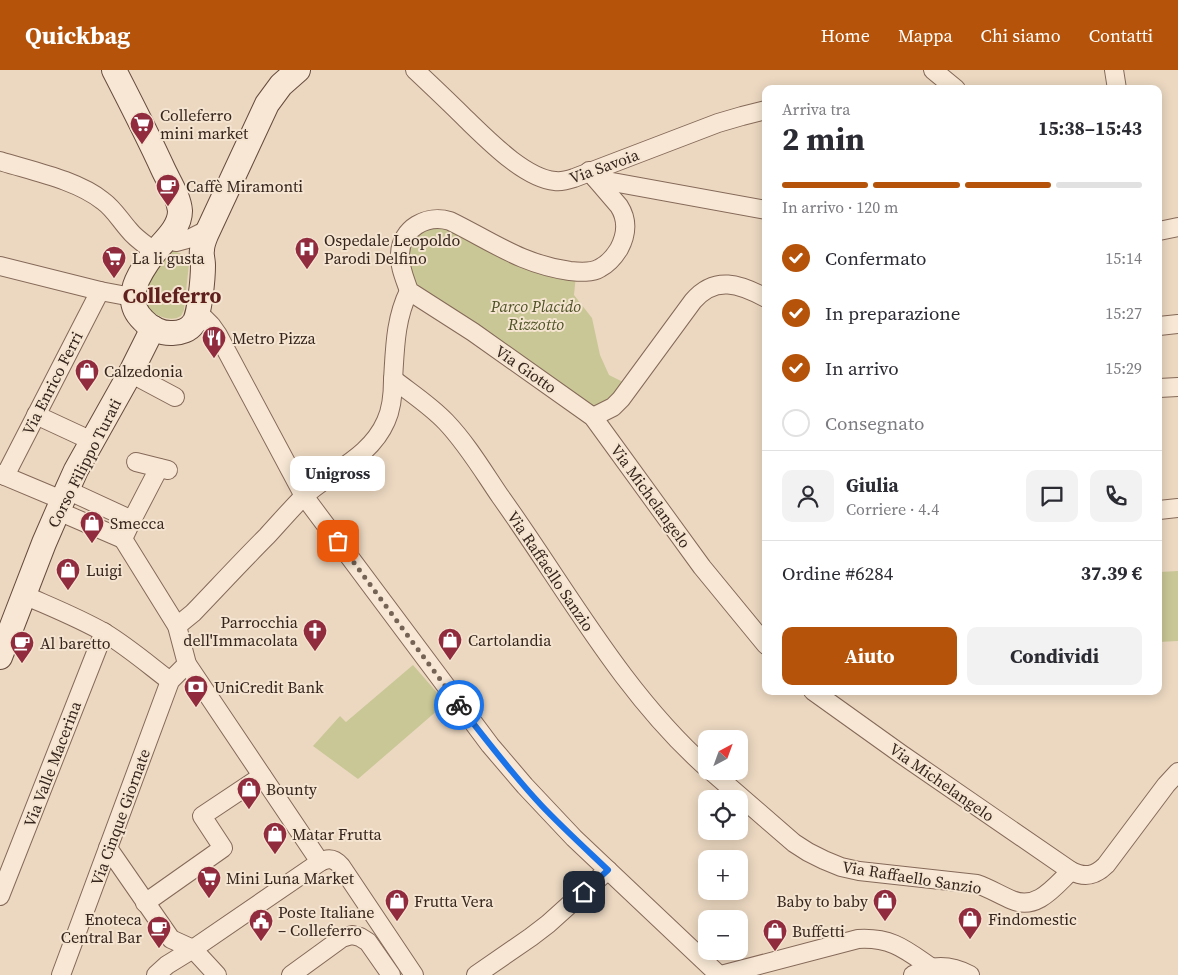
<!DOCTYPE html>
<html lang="it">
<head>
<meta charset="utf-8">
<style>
  body { margin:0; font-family:"Source Serif 4",serif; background:#f2f2f3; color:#2b2b33; height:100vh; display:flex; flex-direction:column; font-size:19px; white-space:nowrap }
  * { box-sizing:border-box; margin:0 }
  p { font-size:16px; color:#7c7c81 }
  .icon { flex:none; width:28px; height:28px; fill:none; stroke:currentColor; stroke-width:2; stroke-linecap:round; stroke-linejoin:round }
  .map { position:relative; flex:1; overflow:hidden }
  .sheet { position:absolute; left:762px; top:15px; width:400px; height:610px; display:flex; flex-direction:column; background:#fff; border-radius:10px; box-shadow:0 2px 12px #0003 }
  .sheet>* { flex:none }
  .needle { width:32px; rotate:41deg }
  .controls { position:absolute; left:698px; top:660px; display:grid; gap:10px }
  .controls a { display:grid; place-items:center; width:50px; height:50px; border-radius:10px; background:#fff; box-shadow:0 2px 12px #0003; font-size:25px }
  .pin { position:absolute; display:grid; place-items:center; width:42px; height:42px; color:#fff; margin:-21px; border-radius:10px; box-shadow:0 2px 8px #0006 }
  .courier { position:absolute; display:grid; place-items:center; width:50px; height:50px; margin:-25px; border:4px solid #1a73e8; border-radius:50%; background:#fff; color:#222; box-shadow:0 1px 6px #0007 }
  .bubble { position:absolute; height:35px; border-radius:10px; background:#fff; box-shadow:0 2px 12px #0003; font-size:16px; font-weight:700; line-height:35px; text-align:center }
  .overview em { font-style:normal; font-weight:700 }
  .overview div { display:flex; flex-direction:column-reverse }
  .overview { display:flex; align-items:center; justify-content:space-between; height:85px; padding:0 20px }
  h1 { font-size:32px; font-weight:700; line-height:38px }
  .bar { display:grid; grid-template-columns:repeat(4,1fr); gap:8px 5px; align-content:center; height:60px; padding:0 20px }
  .bar i { height:6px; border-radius:4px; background:#e1e1e2 }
  .bar .selected { background:#b45309 }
  .bar p { grid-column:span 4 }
  .line { display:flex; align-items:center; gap:12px; padding:0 20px; border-top:1px solid #e1e1e2 }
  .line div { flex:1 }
  .round { display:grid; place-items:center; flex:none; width:52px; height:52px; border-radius:10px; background:#f2f2f3 }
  ol { padding:0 20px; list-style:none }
  li { display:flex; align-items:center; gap:15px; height:55px }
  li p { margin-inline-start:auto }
  li .icon { padding:5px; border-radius:50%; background:#b45309; color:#fff; stroke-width:4 }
  li:last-child { color:#7c7c81 }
  li i { width:28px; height:28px; border:2px solid #e1e1e2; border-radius:50% }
  .button { display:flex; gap:10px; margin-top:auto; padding:10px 20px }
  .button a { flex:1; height:58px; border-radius:10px; background:#b45309; color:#fff; font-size:20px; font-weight:700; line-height:58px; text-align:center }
  .button a+a { background:#f2f2f3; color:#2b2b33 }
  header { display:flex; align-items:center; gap:30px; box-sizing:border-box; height:70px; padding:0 25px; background:#b45309; color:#fff }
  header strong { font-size:24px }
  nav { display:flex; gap:28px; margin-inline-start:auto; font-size:18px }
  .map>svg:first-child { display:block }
</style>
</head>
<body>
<header>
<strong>Quickbag</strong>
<nav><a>Home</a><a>Mappa</a><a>Chi siamo</a><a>Contatti</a></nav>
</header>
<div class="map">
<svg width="1178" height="905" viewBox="0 0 1178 905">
  <rect width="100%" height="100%" fill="#ecd8c1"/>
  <g fill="#c9c796">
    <path d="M 448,155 L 576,205 L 574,225 L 592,248 L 600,285 L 609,305 L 623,312 C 616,325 607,331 594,337 L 417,216 L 407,193 L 409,180 L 418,164 L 430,156 Z"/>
    <path d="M 173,181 C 181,183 187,186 189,194 L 184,240 L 181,246 C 174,250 169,249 162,247 C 155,245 146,239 144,232 C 142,225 155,195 160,188 C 163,184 168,182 173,181 Z"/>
    <path d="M 1178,501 L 1178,571 L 1159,572 L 1159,502 Z"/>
    <path d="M 413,595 L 446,633 L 358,709 L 313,676 L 340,646 L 346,652 Z"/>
  </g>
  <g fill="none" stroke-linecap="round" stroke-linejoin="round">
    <defs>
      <g id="street">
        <path d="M 415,0 C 432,16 449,32 465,48 C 487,69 524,108 555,111 C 562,112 568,110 574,108 L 718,53 L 742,46 L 766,40"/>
        <path d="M 933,0 L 956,19"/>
        <path d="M 1114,0 L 1117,19"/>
        <path d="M 0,91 C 32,101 77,110 103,131 C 114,139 120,150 129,160 C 136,169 146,175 155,182"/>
        <path d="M 589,101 L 619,136 C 628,150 627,164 619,179 C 614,187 608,194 600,198 C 592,203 580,202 570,201 C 521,194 493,172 450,151 C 427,144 401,158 400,184 C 399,196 405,209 409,221 L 473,262 L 593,347 L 702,497 L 766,575"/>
        <path d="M 596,109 L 766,140"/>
        <path d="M 1159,161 L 1178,157"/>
        <path d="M 176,172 L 191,168 L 209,159"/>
        <path d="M 0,196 L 100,221 L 132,227"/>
        <path d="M 198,242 L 211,255 L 218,265 L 304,426 L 490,675 L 525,716 L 574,768 L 719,905"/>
        <path d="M 1159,256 L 1178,254"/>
        <path d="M 130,303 L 175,327"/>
        <path d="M 393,309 C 411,323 431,336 446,352 C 467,374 483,401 500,426 C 566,518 621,621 706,697"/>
        <path d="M 1159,318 L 1178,317"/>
        <path d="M 36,345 L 92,371"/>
        <path d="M 593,347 L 613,337 L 621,329 L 693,231 C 715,205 740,214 766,228"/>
        <path d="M 136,392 L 168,400"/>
        <path d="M 0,404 L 62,430"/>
        <path d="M 5,406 L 100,221"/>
        <path d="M 1159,440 L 1178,438"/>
        <path d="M 58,441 L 123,469 L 132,450 L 67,420"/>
        <path d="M 132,450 L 159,398"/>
        <path d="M 123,469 L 177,556 L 187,594 L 320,792"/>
        <path d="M 24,525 C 51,537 79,548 105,563 C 128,577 149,595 170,611"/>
        <path d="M 177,556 L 193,543 C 218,517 242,491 267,466 C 279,453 291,439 303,427 C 331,401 370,388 386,351 C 392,338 393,324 393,310 C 395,279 395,249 409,221"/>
        <path d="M 813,621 L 901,684 L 1071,801 C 1085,808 1095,806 1106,795 L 1166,715 L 1178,702"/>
        <path d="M 711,701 L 794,773 L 808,782 L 824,790 L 841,797 L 859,801 L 977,814 C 989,818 1000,825 1012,830 C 1037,841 1055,816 1071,801"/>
        <path d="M 108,778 L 171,869 L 193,879 L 217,905"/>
        <path d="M 0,826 L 104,562"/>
        <path d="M 145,833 L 223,778 L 202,746 L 262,706"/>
        <path d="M 61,905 L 170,611 L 187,594"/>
        <path d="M 156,905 L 167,895 L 193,879 L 320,792 C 329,787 335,789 341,796 L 414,905"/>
        <path d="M 291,905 L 342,868 L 352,865 L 360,867 L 368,872 L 391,905"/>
        <path d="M 476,905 L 531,867 L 548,854 L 608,800"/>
        <path d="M 721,905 L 858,869 C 892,867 906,880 932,898"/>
        <path d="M 913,905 C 932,894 951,895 970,905"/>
      </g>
      <g id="secondary">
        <path d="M 114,0 C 131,33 148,66 163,99 C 169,112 179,127 180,141 C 180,158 164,171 154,183 C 140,202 121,229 143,250 C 150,258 162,264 173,263 C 180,263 189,260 193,254 C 200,246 203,206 203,195 C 203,190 201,185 202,180 C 202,175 204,170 206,165 L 267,34 L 281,15 L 298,0"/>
        <path d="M 0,587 L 44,473 L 67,420 L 76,400 L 132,300 L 153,258"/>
      </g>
    </defs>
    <use href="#street" stroke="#856959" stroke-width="20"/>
    <use href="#secondary" stroke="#664b3d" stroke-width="26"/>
    <use href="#street" stroke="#f7e7d4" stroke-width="18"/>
    <use href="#secondary" stroke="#f7e7d4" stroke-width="24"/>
  </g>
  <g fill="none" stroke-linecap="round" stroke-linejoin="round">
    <path stroke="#756456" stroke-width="5" stroke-dasharray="0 9" d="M 338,471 L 459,635"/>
    <path stroke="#1a73e8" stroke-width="6" d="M 459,635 C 486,670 512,704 542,736 C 563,758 586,779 608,800 L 584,822"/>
  </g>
  <defs>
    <symbol id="supermarket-pin" viewBox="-11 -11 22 30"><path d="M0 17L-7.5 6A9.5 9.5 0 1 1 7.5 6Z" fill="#912c3e" stroke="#f4e4d0"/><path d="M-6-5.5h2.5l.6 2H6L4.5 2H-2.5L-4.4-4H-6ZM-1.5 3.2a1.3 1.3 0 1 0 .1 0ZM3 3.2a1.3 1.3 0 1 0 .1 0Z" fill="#fff"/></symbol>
    <symbol id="cafe-pin" viewBox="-11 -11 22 30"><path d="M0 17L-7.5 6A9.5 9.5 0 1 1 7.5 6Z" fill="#912c3e" stroke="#f4e4d0"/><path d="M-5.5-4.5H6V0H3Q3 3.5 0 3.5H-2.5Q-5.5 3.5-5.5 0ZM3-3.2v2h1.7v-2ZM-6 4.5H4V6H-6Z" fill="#fff"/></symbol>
    <symbol id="hospital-pin" viewBox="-11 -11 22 30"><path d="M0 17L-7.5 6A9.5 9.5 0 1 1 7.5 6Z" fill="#912c3e" stroke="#f4e4d0"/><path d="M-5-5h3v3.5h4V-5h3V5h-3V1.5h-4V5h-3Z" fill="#fff"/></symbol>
    <symbol id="restaurant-pin" viewBox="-11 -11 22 30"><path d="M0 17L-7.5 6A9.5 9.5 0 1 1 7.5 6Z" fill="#912c3e" stroke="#f4e4d0"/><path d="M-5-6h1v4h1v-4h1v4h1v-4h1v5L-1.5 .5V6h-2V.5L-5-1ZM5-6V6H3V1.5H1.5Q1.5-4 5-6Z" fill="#fff"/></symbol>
    <symbol id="shop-pin" viewBox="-11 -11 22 30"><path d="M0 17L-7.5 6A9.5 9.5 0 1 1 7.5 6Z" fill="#912c3e" stroke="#f4e4d0"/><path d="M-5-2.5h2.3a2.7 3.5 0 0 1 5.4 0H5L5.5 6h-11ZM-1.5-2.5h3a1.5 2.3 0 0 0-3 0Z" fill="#fff"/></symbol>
    <symbol id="church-pin" viewBox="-11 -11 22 30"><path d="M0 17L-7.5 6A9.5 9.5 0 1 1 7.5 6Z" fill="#912c3e" stroke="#f4e4d0"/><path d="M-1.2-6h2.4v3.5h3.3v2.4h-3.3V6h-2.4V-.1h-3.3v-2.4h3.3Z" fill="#fff"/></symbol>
    <symbol id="bank-pin" viewBox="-11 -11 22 30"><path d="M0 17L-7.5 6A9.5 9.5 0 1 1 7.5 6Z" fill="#912c3e" stroke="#f4e4d0"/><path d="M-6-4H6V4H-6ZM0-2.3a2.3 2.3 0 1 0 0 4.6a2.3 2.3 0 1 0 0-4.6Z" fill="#fff"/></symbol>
    <symbol id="civic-pin" viewBox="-11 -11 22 30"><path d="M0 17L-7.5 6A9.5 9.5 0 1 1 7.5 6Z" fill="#912c3e" stroke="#f4e4d0"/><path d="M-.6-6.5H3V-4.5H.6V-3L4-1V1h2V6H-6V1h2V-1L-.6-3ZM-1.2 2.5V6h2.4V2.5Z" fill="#fff"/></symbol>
  </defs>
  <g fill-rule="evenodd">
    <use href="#supermarket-pin" x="128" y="40" width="28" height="38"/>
    <use href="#cafe-pin" x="154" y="102" width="28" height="38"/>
    <use href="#hospital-pin" x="293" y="165" width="28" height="38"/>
    <use href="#supermarket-pin" x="100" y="174" width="28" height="38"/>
    <use href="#restaurant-pin" x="200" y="254" width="28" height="38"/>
    <use href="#shop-pin" x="73" y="287" width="28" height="38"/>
    <use href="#shop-pin" x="78" y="439" width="28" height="38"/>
    <use href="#shop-pin" x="54" y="486" width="28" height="38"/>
    <use href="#church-pin" x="301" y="547" width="28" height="38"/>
    <use href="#shop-pin" x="436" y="556" width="28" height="38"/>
    <use href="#cafe-pin" x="8" y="559" width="28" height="38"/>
    <use href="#bank-pin" x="182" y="603" width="28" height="38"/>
    <use href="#shop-pin" x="235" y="705" width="28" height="38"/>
    <use href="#shop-pin" x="261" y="750" width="28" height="38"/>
    <use href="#supermarket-pin" x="195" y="794" width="28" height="38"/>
    <use href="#shop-pin" x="383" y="817" width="28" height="38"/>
    <use href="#shop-pin" x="871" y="817" width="28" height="38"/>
    <use href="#shop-pin" x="956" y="835" width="28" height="38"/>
    <use href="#civic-pin" x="247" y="837" width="28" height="38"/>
    <use href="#cafe-pin" x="145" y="844" width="28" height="38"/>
    <use href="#shop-pin" x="761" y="847" width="28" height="38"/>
  </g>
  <g text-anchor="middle" stroke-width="4" stroke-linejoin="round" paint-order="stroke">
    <g font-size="16" fill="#35251d" stroke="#f4e4d0" text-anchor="start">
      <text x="160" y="51">Colleferro<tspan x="160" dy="18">mini market</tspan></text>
      <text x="186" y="122">Caffè Miramonti</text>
      <text x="324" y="176">Ospedale Leopoldo<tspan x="324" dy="18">Parodi Delfino</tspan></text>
      <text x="132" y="194">La li gusta</text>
      <text x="232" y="274">Metro Pizza</text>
      <text x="104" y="307">Calzedonia</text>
      <text x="110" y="459">Smecca</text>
      <text x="86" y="506">Luigi</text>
      <text x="298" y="558" text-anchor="end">Parrocchia<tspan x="298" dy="18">dell'Immacolata</tspan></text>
      <text x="468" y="576">Cartolandia</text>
      <text x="40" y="579">Al baretto</text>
      <text x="214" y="623">UniCredit Bank</text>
      <text x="266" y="725">Bounty</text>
      <text x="292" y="770">Matar Frutta</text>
      <text x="226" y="814">Mini Luna Market</text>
      <text x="414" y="837">Frutta Vera</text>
      <text x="868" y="837" text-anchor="end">Baby to baby</text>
      <text x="278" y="848">Poste Italiane<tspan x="278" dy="18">– Colleferro</tspan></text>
      <text x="142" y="855" text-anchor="end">Enoteca<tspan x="142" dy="18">Central Bar</tspan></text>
      <text x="988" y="855">Findomestic</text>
      <text x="792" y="867">Buffetti</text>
    </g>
    <g font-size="16" fill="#35251d" stroke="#f4e4d0">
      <text transform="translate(604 96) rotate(-20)" y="6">Via Savoia</text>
      <text transform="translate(526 299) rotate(35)" y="6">Via Giotto</text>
      <text transform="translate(52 313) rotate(-63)" y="6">Via Enrico Ferri</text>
      <text transform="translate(84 393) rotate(-63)" y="6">Corso Filippo Turati</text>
      <text transform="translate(651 426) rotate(54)" y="6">Via Michelangelo</text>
      <text transform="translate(551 501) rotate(56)" y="6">Via Raffaello Sanzio</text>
      <text transform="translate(52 694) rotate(-69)" y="6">Via Valle Macerina</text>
      <text transform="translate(942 712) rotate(35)" y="6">Via Michelangelo</text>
      <text transform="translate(120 747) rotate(-70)" y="6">Via Cinque Giornate</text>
      <text transform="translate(912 807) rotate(9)" y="6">Via Raffaello Sanzio</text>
    </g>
    <g font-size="16" font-style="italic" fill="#4d5124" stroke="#f4e4d0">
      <text x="536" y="242">Parco Placido<tspan x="536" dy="18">Rizzotto</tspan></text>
    </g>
    <g font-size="21" font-weight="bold" fill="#60211e" stroke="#f4e4d0">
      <text x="172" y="233">Colleferro</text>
    </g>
  </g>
</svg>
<div class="controls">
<a><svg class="needle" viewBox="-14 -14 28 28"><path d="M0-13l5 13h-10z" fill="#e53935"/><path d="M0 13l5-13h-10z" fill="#7c7c81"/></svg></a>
<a><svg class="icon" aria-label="locate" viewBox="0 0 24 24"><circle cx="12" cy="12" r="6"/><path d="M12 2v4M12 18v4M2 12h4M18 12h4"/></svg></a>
<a>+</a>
<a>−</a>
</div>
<div class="pin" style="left:338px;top:471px;background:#ea580c"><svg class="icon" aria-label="bag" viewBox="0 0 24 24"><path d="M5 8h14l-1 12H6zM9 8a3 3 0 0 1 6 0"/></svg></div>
<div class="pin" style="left:584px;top:822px;background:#1f2937"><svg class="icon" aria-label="home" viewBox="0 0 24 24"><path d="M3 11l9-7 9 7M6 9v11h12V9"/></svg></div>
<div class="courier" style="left:459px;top:635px"><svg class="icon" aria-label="bike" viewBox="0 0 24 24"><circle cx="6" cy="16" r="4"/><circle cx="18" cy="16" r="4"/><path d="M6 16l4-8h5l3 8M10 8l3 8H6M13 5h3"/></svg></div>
<div class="bubble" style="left:290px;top:386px;width:95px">Unigross</div>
<section class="sheet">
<div class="overview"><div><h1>2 min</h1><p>Arriva tra</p></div><em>15:38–15:43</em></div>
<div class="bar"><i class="selected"></i><i class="selected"></i><i class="selected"></i><i></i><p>In arrivo · 120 m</p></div>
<ol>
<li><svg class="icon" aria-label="check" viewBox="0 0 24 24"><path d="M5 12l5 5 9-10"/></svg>Confermato<p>15:14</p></li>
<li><svg class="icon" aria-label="check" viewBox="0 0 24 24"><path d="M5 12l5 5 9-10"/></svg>In preparazione<p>15:27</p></li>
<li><svg class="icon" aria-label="check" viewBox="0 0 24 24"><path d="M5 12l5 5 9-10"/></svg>In arrivo<p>15:29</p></li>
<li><i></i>Consegnato</li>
</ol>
<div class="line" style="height:90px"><a class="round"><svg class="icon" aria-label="person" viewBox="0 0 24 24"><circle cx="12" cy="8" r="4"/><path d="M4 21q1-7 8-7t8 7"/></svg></a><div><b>Giulia</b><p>Corriere · 4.4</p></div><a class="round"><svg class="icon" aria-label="chat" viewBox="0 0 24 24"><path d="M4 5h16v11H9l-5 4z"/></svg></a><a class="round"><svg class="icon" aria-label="phone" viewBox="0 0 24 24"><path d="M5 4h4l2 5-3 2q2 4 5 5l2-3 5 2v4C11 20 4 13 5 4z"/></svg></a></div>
<div class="line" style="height:65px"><div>Ordine #6284</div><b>37.39 €</b></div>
<div class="button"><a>Aiuto</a><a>Condividi</a></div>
</section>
</div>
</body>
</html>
